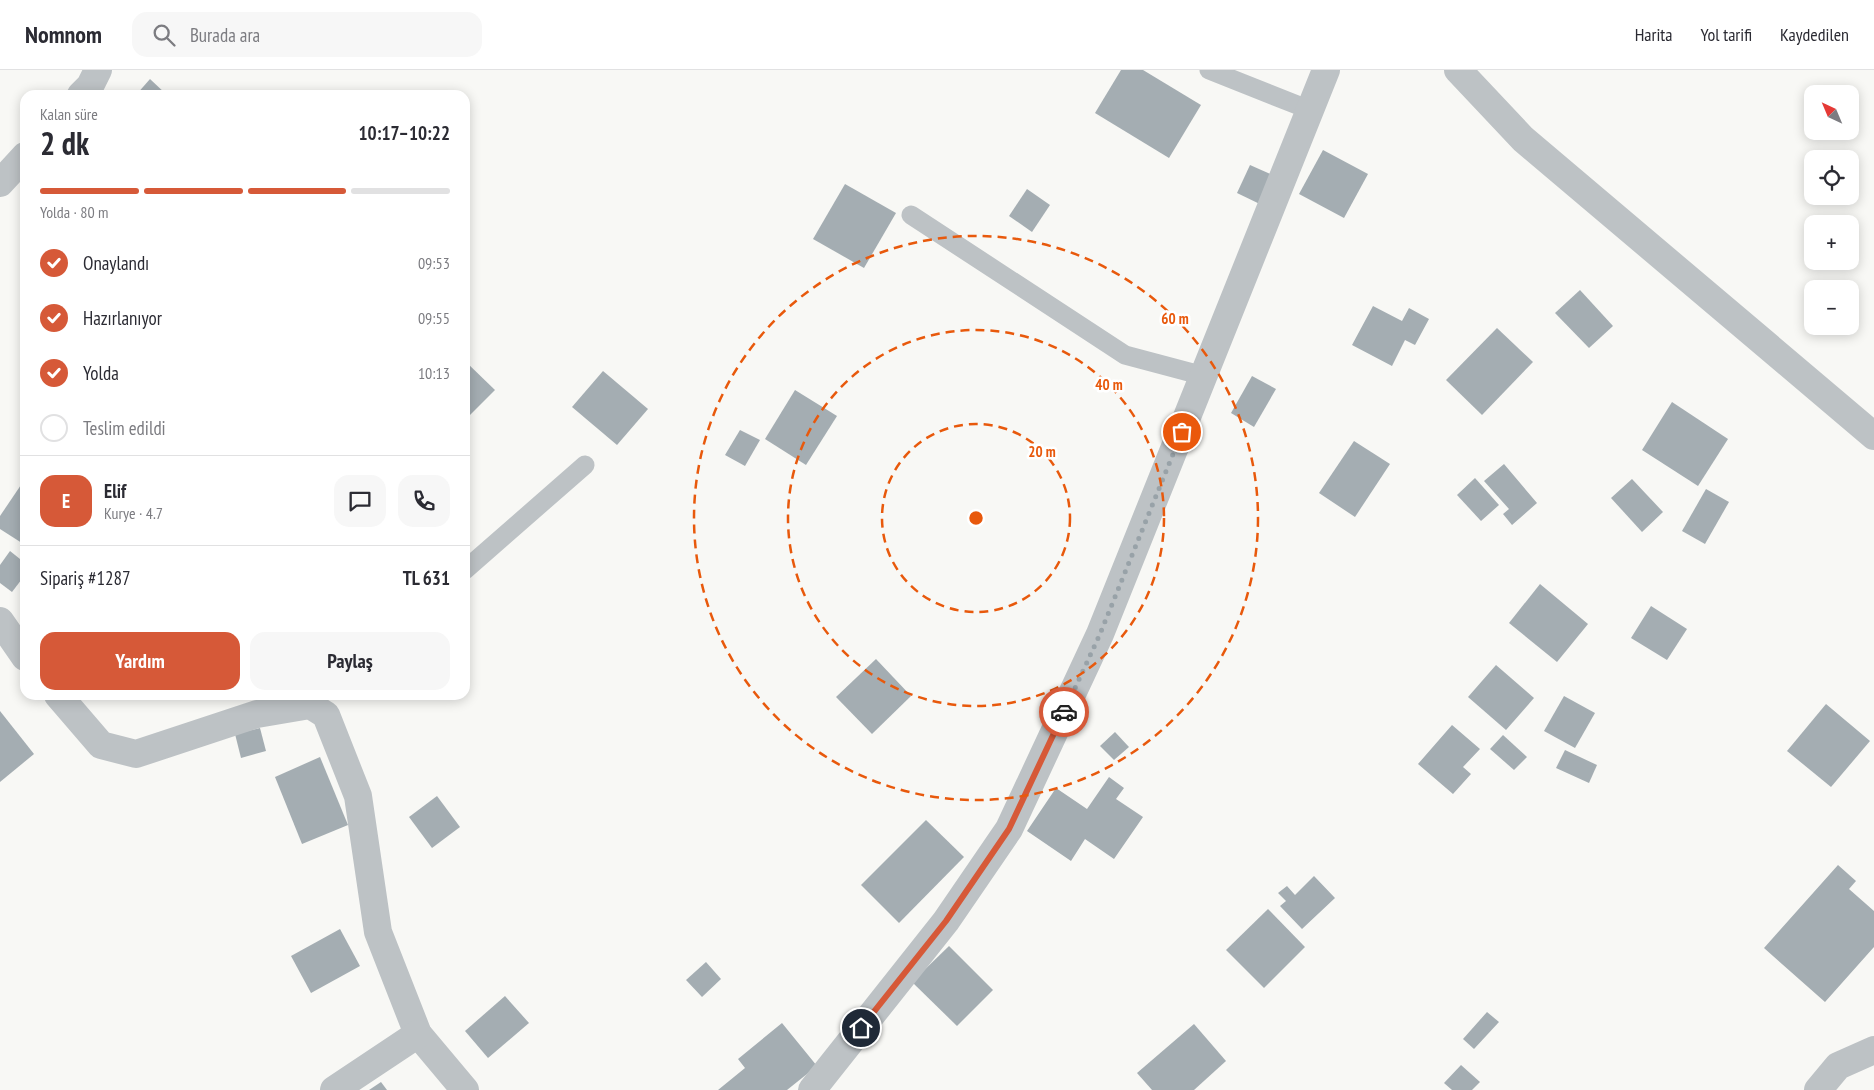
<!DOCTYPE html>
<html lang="tr">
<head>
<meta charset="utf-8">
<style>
  body { margin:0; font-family:"PT Sans Narrow",sans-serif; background:#f7f7f7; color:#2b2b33; height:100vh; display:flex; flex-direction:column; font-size:19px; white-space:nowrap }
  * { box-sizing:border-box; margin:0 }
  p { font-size:16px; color:#7c7c81 }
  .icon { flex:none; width:28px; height:28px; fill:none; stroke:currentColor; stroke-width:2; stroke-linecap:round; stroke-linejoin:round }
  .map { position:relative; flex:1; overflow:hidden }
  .panel { position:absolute; left:20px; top:20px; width:450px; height:610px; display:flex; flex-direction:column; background:#fff; border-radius:15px; box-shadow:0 2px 12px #0003 }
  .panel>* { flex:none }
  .needle { width:32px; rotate:316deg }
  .buttons { position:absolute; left:1804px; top:15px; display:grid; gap:10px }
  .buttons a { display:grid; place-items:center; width:55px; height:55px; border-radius:10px; background:#fff; box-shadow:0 2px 12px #0003; font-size:25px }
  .pin { position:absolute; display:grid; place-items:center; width:42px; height:42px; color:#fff; margin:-21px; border:2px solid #fff; border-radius:50%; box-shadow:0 1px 5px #0007 }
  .courier { position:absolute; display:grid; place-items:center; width:50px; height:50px; margin:-25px; border:4px solid #d65938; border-radius:50%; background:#fff; color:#222; box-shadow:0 1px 6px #0007 }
  .head em { font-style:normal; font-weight:800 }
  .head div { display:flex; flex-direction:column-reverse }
  .head { display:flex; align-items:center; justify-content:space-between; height:85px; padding:0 20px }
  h1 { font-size:32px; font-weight:800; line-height:38px }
  .bar { display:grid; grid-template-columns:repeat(4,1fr); gap:8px 5px; align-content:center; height:60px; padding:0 20px }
  .bar i { height:6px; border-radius:4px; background:#e1e1e2 }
  .bar .on { background:#d65938 }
  .bar p { grid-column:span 4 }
  .line { display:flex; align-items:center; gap:12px; padding:0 20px; border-top:1px solid #e1e1e2 }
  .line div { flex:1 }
  .round { display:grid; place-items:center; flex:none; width:52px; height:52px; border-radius:15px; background:#f7f7f7 }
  ol { padding:0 20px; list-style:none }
  li { display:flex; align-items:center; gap:15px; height:55px }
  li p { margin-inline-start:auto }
  li .icon { padding:5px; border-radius:50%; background:#d65938; color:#fff; stroke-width:4 }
  li:last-child { color:#7c7c81 }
  li i { width:28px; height:28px; border:2px solid #e1e1e2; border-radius:50% }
  .primary-button { display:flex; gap:10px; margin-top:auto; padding:10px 20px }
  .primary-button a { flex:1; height:58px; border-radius:15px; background:#d65938; color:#fff; font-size:20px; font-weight:800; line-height:58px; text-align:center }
  .primary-button a+a { background:#f7f7f7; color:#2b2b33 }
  header { display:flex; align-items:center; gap:30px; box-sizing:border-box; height:70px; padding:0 25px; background:#fff; border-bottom:1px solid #e1e1e2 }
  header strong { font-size:24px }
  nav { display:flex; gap:28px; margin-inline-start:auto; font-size:18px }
  .search { width:350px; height:45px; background:#f7f7f7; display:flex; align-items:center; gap:12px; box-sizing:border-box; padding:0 18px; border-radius:15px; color:#7c7c81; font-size:19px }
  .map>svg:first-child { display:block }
</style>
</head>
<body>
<header>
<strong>Nomnom</strong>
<div class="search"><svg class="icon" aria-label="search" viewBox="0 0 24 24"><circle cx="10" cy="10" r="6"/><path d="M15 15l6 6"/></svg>Burada ara</div>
<nav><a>Harita</a><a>Yol tarifi</a><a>Kaydedilen</a></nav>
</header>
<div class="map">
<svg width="1874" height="1020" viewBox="0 0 1874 1020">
  <rect width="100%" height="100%" fill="#f8f8f5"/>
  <g fill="#a4adb2">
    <path d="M 1121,0 L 1143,0 L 1201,35 L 1169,88 L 1095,43 Z"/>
    <path d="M 150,9 L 167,25 L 136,25 Z"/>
    <path d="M 1323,80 L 1368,104 L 1344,148 L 1299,124 Z"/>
    <path d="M 1250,95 L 1279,108 L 1266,137 L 1237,123 Z"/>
    <path d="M 845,114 L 896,143 L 864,198 L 813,169 Z"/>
    <path d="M 1027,119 L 1050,135 L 1032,162 L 1009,146 Z"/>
    <path d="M 1580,220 L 1613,256 L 1589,278 L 1555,243 Z"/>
    <path d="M 1373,236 L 1402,251 L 1409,238 L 1429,249 L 1415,275 L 1405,270 L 1392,296 L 1352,275 Z"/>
    <path d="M 1497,258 L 1533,292 L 1482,345 L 1446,310 Z"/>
    <path d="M 465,291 L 495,320 L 469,346 L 465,341 Z"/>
    <path d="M 603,301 L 648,339 L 617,375 L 572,337 Z"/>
    <path d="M 1252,306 L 1276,319 L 1254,357 L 1231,343 Z"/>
    <path d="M 795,320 L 837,346 L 806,395 L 765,369 Z"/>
    <path d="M 1672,332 L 1728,369 L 1698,416 L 1642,380 Z"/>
    <path d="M 740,360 L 760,370 L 745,396 L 725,385 Z"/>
    <path d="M 1354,371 L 1390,394 L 1355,447 L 1319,423 Z"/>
    <path d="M 1504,394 L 1537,433 L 1512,455 L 1503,444 L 1509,439 L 1484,411 Z"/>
    <path d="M 1475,408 L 1499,435 L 1481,451 L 1457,425 Z"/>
    <path d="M 25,409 L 25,475 L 0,459 L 0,446 Z"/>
    <path d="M 1632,409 L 1663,442 L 1642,462 L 1611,428 Z"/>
    <path d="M 1706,419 L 1729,432 L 1705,474 L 1682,461 Z"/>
    <path d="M 10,481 L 25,493 L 25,505 L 12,522 L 0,513 L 0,495 Z"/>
    <path d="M 1540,514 L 1588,554 L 1557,592 L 1509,553 Z"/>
    <path d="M 1651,536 L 1687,559 L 1667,590 L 1631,568 Z"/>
    <path d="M 876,589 L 911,626 L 872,664 L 836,627 Z"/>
    <path d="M 1496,595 L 1534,628 L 1506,660 L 1468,627 Z"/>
    <path d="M 1564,626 L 1595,643 L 1575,678 L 1544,661 Z"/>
    <path d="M 1826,634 L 1870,671 L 1831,717 L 1787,681 Z"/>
    <path d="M 0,641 L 34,684 L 0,712 Z"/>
    <path d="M 1452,655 L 1480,679 L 1463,697 L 1471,704 L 1453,724 L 1418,694 Z"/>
    <path d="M 260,658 L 266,681 L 241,688 L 235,664 Z"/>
    <path d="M 1115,662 L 1129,677 L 1114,690 L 1100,676 Z"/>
    <path d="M 1503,665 L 1527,687 L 1514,700 L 1490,679 Z"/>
    <path d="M 1565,680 L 1597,695 L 1589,713 L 1556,698 Z"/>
    <path d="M 320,687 L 348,755 L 302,774 L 275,707 Z"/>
    <path d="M 1109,707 L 1124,718 L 1116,729 L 1143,747 L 1114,789 L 1085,769 L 1071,791 L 1027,761 L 1056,718 L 1087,739 Z"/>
    <path d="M 437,726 L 460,757 L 432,778 L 409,747 Z"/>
    <path d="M 926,750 L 964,787 L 899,853 L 861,815 Z"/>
    <path d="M 1838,795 L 1856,811 L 1849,819 L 1874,841 L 1874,877 L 1825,932 L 1764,878 Z"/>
    <path d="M 1314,806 L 1335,828 L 1302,859 L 1280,836 L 1286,831 L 1278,823 L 1287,816 L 1295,825 Z"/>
    <path d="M 1268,839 L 1305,877 L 1264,918 L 1226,880 Z"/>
    <path d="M 340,859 L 360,896 L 311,923 L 291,886 Z"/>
    <path d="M 949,876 L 993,920 L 957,956 L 912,912 Z"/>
    <path d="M 706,892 L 721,909 L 702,927 L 686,910 Z"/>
    <path d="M 505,926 L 529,953 L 488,988 L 465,961 Z"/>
    <path d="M 1487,942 L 1499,952 L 1474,979 L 1463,969 Z"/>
    <path d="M 782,953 L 817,996 L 787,1020 L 718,1020 L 745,998 L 738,989 Z"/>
    <path d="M 1194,954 L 1226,991 L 1194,1020 L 1152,1020 L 1137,1003 Z"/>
    <path d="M 1461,995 L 1480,1012 L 1472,1020 L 1452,1020 L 1444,1013 Z"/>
    <path d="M 381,1012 L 387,1020 L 369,1020 Z"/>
  </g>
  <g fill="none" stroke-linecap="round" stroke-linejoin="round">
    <g stroke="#bdc2c5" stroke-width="19">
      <path d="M 1209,0 L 1310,40"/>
      <path d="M 911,145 L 1125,285 L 1204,306"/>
      <path d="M 465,500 L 585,395"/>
    </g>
    <g stroke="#bdc2c5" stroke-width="28">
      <path d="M 81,25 L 90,16 L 98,0"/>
      <path d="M 0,113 L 25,86"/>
      <path d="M 0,551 L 25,587"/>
      <path d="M 58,625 L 101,675 L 136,684 L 257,644 L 310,635 L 326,645 L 358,726 L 378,862 L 418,964 L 465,1020"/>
      <path d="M 334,1020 L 418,964"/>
      <path d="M 812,1020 L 946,851 L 1009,759 L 1100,564 L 1326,0"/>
    </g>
    <g stroke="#bdc2c5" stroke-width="28">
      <path d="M 1458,0 L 1523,69 L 1874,366"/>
      <path d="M 1818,1020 L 1838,996 L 1874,980"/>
    </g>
  </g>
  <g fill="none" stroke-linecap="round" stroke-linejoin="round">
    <path stroke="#98a2a8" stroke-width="5" stroke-dasharray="0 9" d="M 1064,642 L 1100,564 L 1182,362"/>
    <path stroke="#d65938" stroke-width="6" d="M 861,958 L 946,851 L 1009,759 L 1064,642"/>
  </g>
  <g fill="none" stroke="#e8590c" stroke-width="2.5" stroke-dasharray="9 6">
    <circle cx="976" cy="448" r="94"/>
    <circle cx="976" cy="448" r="188"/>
    <circle cx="976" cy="448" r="282"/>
  </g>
  <circle cx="976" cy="448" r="8" fill="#e8590c" stroke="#fff" stroke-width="2.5"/>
  <g font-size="15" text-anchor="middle" font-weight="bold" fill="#e8590c" stroke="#fff" stroke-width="5" stroke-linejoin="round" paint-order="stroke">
    <text x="1175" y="254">60 m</text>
    <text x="1109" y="320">40 m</text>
    <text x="1042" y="387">20 m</text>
  </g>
</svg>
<div class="buttons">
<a><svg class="needle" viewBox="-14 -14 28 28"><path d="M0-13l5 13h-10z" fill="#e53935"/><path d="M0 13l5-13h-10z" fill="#7c7c81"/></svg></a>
<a><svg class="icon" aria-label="locate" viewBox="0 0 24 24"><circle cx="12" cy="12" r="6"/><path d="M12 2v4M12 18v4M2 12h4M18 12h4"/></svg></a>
<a>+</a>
<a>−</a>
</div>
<div class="pin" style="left:1182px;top:362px;background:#ea580c"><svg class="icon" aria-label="bag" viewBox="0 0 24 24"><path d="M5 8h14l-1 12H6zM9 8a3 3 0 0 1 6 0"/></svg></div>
<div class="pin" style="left:861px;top:958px;background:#1f2937"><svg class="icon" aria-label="home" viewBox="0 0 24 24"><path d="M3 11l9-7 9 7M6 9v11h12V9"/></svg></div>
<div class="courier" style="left:1064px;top:642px"><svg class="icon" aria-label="car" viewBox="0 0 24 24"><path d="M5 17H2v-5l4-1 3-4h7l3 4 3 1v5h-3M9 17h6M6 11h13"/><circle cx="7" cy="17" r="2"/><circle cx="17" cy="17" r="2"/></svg></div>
<section class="panel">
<div class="head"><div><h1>2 dk</h1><p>Kalan süre</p></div><em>10:17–10:22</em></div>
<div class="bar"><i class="on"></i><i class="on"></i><i class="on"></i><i></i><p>Yolda · 80 m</p></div>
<ol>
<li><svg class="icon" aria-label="check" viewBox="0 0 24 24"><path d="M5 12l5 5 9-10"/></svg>Onaylandı<p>09:53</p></li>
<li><svg class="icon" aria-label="check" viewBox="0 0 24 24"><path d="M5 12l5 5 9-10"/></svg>Hazırlanıyor<p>09:55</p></li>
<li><svg class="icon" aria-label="check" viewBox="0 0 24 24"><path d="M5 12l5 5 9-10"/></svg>Yolda<p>10:13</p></li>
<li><i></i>Teslim edildi</li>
</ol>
<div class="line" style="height:90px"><b class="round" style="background:#d65938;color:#fff">E</b><div><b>Elif</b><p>Kurye · 4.7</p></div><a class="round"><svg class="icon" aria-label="chat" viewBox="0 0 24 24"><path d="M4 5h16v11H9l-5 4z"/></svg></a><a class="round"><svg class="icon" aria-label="phone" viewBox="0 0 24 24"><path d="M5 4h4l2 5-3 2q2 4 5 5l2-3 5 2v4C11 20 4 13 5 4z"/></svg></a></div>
<div class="line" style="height:65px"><div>Sipariş #1287</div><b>TL 631</b></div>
<div class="primary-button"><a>Yardım</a><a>Paylaş</a></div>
</section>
</div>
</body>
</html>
